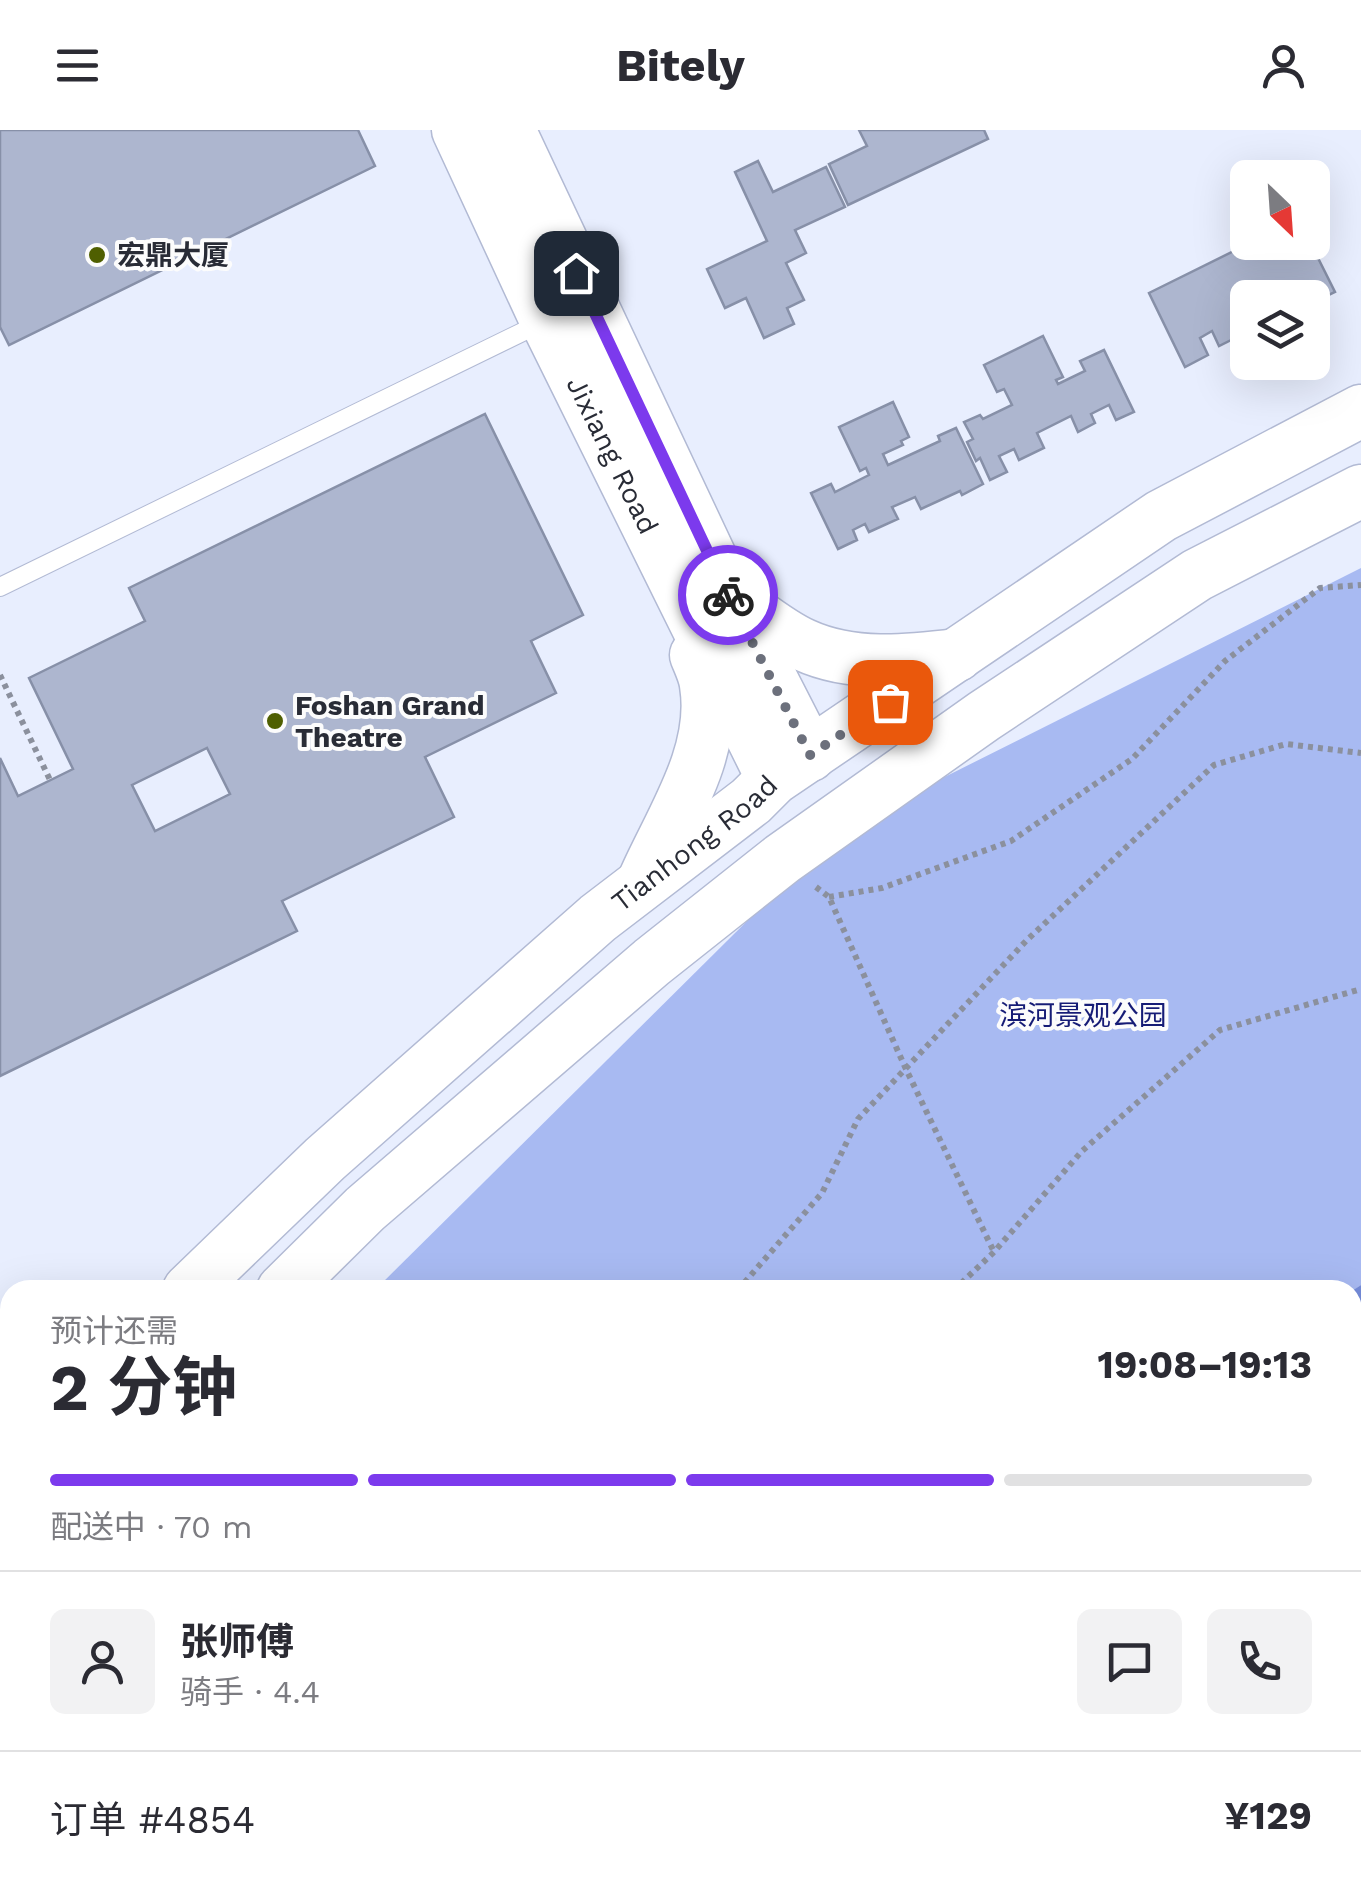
<!DOCTYPE html>
<html lang="zh">
<head>
<meta charset="utf-8">
<style>
  body { margin:0; font-family:"Work Sans","Noto Sans SC",sans-serif; background:#f2f2f3; color:#2b2b33; height:100vh; display:flex; flex-direction:column; font-size:38px; white-space:nowrap }
  * { box-sizing:border-box; margin:0 }
  p { font-size:32px; color:#7c7c81 }
  .icon { flex:none; width:55px; height:55px; fill:none; stroke:currentColor; stroke-width:2; stroke-linecap:round; stroke-linejoin:round }
  .map { position:relative; flex:1; overflow:hidden }
  .side { position:absolute; left:0px; top:1150px; width:1362px; height:622px; display:flex; flex-direction:column; background:#fff; border-radius:30px 30px 0 0; box-shadow:0 10px 40px #0002 }
  .side>* { flex:none }
  .needle { width:65px; rotate:155deg }
  .fabs { position:absolute; left:1230px; top:30px; display:grid; gap:20px }
  .fabs a { display:grid; place-items:center; width:100px; height:100px; border-radius:15px; background:#fff; box-shadow:0 10px 40px #0002; font-size:50px }
  .pin { position:absolute; display:grid; place-items:center; width:85px; height:85px; color:#fff; margin:-42px; border-radius:20px; box-shadow:0 5px 15px #0006 }
  .courier { position:absolute; display:grid; place-items:center; width:100px; height:100px; margin:-50px; border:8px solid #7c3aed; border-radius:50%; background:#fff; color:#222; box-shadow:0 2px 12px #0007 }
  .headline em { font-style:normal; font-weight:700 }
  .headline div { display:flex; flex-direction:column-reverse }
  .headline { display:flex; align-items:center; justify-content:space-between; height:170px; padding:0 50px }
  h1 { font-size:65px; font-weight:700; line-height:75px }
  .bar { display:grid; grid-template-columns:repeat(4,1fr); gap:15px 10px; align-content:center; height:120px; padding:0 50px }
  .bar i { height:12px; border-radius:8px; background:#e1e1e2 }
  .bar .current { background:#7c3aed }
  .bar p { grid-column:span 4 }
  .line { display:flex; align-items:center; gap:25px; padding:0 50px; border-top:2px solid #e1e1e2 }
  .line div { flex:1 }
  .round { display:grid; place-items:center; flex:none; width:105px; height:105px; border-radius:15px; background:#f2f2f3 }
  header { display:flex; justify-content:space-between; align-items:center; height:130px; padding:0 50px; background:#fff; font-size:45px; font-weight:700 }
  .map>svg:first-child { display:block }
</style>
</head>
<body>
<header><svg class="icon" aria-label="menu" viewBox="0 0 24 24"><path d="M4 6h16M4 12h16M4 18h16"/></svg>Bitely<svg class="icon" aria-label="person" viewBox="0 0 24 24"><circle cx="12" cy="8" r="4"/><path d="M4 21q1-7 8-7t8 7"/></svg></header>
<div class="map">
<svg width="1361" height="1771" viewBox="0 0 1361 1771">
  <rect width="100%" height="100%" fill="#e8eefe"/>
  <g fill="#a8baf2">
    <path d="M 1361,438 L 1361,1155 L 1353,1161 L 375,1160 L 839,700 Z"/>
    <path d="M 10,1546 L 10,1762 L 638,1763 L 629,1771 L 0,1771 L 0,1557 Z"/>
  </g>
  <path fill="#758cda" d="M 1361,1155 L 1361,1771 L 629,1771 L 638,1762 L 1352,1762 L 1352,1161 Z"/>
  <g fill="#adb6cf" stroke="#8790a8" stroke-width="2.5" fill-rule="evenodd">
    <path d="M 0,0 L 358,0 L 375,36 L 9,215 L 0,197 Z"/>
    <path d="M 859,0 L 984,0 L 988,9 L 848,75 L 829,34 L 867,16 Z"/>
    <path d="M 758,31 L 773,62 L 826,37 L 845,77 L 795,100 L 806,123 L 786,133 L 804,170 L 787,178 L 794,194 L 764,208 L 746,168 L 725,178 L 707,139 L 767,111 L 735,42 Z"/>
    <path d="M 1252,112 L 1310,112 L 1335,162 L 1312,173 L 1305,157 L 1296,162 L 1298,168 L 1248,168 L 1248,183 L 1238,188 L 1245,203 L 1219,216 L 1212,201 L 1200,208 L 1208,225 L 1185,237 L 1149,163 Z"/>
    <path d="M 1043,206 L 1063,247 L 1056,250 L 1058,254 L 1085,241 L 1080,231 L 1104,220 L 1134,282 L 1116,290 L 1109,275 L 1091,284 L 1095,293 L 1078,302 L 1071,286 L 1037,303 L 1044,318 L 1019,330 L 1014,319 L 999,326 L 1007,342 L 990,350 L 980,328 L 976,331 L 967,312 L 973,309 L 964,292 L 980,285 L 983,289 L 1012,275 L 1004,259 L 997,262 L 984,235 Z"/>
    <path d="M 893,272 L 909,307 L 901,311 L 903,315 L 883,324 L 888,335 L 940,311 L 938,306 L 956,298 L 983,354 L 962,365 L 960,361 L 921,379 L 915,367 L 892,377 L 898,389 L 869,402 L 865,394 L 853,400 L 857,410 L 838,419 L 811,363 L 831,354 L 835,362 L 869,345 L 866,338 L 860,341 L 839,297 Z"/>
    <path d="M 485,284 L 583,485 L 531,511 L 556,563 L 425,627 L 454,687 L 282,771 L 297,801 L 0,946 L 0,628 L 18,666 L 73,639 L 29,548 L 145,491 L 129,458 ZM 207,618 L 230,664 L 155,701 L 132,655 Z"/>
  </g>
  <g fill="none" stroke-linecap="round" stroke-linejoin="round">
    <defs>
      <path id="lane" d="M 0,457 L 543,192"/>
      <g id="secondary">
        <path id="s1" d="M 458,0 L 546,190 L 773,649"/>
        <path d="M 509,0 L 728,465 L 810,625"/>
        <path d="M 732,468 C 755,483 779,504 804,515 C 852,537 907,531 957,525"/>
        <path d="M 645,748 C 671,689 717,623 706,555 C 705,545 700,535 696,525"/>
        <path id="s2" d="M 189,1160 L 325,1029 L 598,788 L 751,671 L 773,649 L 1161,386 L 1361,281"/>
        <path d="M 283,1160 L 365,1079 L 652,832 L 782,729 L 984,586 L 1197,445 L 1361,361"/>
        <path d="M 0,1353 L 10,1342"/>
        <path d="M 0,1457 L 10,1446"/>
      </g>
    </defs>
    <use href="#lane" stroke="#b2bad4" stroke-width="20"/>
    <use href="#secondary" stroke="#b2bad4" stroke-width="55"/>
    <g stroke="#8b909d" stroke-width="6" stroke-dasharray="5 5" stroke-linecap="butt">
      <path d="M 0,545 L 50,650"/>
      <path d="M 816,757 L 829,767 L 905,937 L 994,1122"/>
      <path d="M 829,767 L 882,758 L 1011,711 L 1132,629 L 1225,531 L 1320,458 L 1361,455"/>
      <path d="M 738,1160 L 822,1063 L 858,989 L 1027,810 L 1214,635 L 1286,614 L 1361,623"/>
      <path d="M 954,1160 L 994,1122 L 1082,1021 L 1220,900 L 1361,859"/>
      <path d="M 9,1771 L 13,1762"/>
      <path d="M 302,1771 L 311,1762"/>
    </g>
    <use href="#lane" stroke="#fff" stroke-width="18"/>
    <use href="#secondary" stroke="#fff" stroke-width="52"/>
  </g>
  <g fill="none" stroke-linecap="round" stroke-linejoin="round">
    <path stroke="#6c707c" stroke-width="10" stroke-dasharray="0 18" d="M 728,465 L 810,625 L 890,572"/>
    <path stroke="#7c3aed" stroke-width="12" d="M 576,143 L 728,465"/>
  </g>
  <g fill="#4f5f01" stroke="#fcfcfc" stroke-width="4">
    <circle cx="97" cy="125" r="10"/>
    <circle cx="275" cy="591" r="10"/>
  </g>
  <g text-anchor="middle" stroke-width="8" stroke-linejoin="round" paint-order="stroke">
    <g font-size="28" font-weight="bold" fill="#292c36" stroke="#fcfcfc" text-anchor="start">
      <text x="117" y="135">宏鼎大厦</text>
      <text x="295" y="585">Foshan Grand<tspan x="295" dy="32">Theatre</tspan></text>
    </g>
    <g font-size="28" fill="#292c36" stroke="#fcfcfc">
      <text dy="10" stroke="none"><textPath href="#s1" startOffset="360">Jixiang Road</textPath></text>
      <text dy="10" stroke="none"><textPath href="#s2" startOffset="675">Tianhong Road</textPath></text>
    </g>
    <g font-size="28" fill="#161c76" stroke="#fcfcfc">
      <text x="1083" y="895">滨河景观公园</text>
    </g>
  </g>
</svg>
<div class="fabs">
<a><svg class="needle" viewBox="-14 -14 28 28"><path d="M0-13l5 13h-10z" fill="#e53935"/><path d="M0 13l5-13h-10z" fill="#7c7c81"/></svg></a>
<a><svg class="icon" aria-label="layers" viewBox="0 0 24 24"><path d="M12 4l9 5-9 5-9-5zM3 14l9 5 9-5"/></svg></a>
</div>
<div class="pin" style="left:890px;top:572px;background:#ea580c"><svg class="icon" aria-label="bag" viewBox="0 0 24 24"><path d="M5 8h14l-1 12H6zM9 8a3 3 0 0 1 6 0"/></svg></div>
<div class="pin" style="left:576px;top:143px;background:#1f2937"><svg class="icon" aria-label="home" viewBox="0 0 24 24"><path d="M3 11l9-7 9 7M6 9v11h12V9"/></svg></div>
<div class="courier" style="left:728px;top:465px"><svg class="icon" aria-label="bike" viewBox="0 0 24 24"><circle cx="6" cy="16" r="4"/><circle cx="18" cy="16" r="4"/><path d="M6 16l4-8h5l3 8M10 8l3 8H6M13 5h3"/></svg></div>
<section class="side">
<div class="headline"><div><h1>2 分钟</h1><p>预计还需</p></div><em>19:08–19:13</em></div>
<div class="bar"><i class="current"></i><i class="current"></i><i class="current"></i><i></i><p>配送中 · 70 m</p></div>
<div class="line" style="height:180px"><a class="round"><svg class="icon" aria-label="person" viewBox="0 0 24 24"><circle cx="12" cy="8" r="4"/><path d="M4 21q1-7 8-7t8 7"/></svg></a><div><b>张师傅</b><p>骑手 · 4.4</p></div><a class="round"><svg class="icon" aria-label="chat" viewBox="0 0 24 24"><path d="M4 5h16v11H9l-5 4z"/></svg></a><a class="round"><svg class="icon" aria-label="phone" viewBox="0 0 24 24"><path d="M5 4h4l2 5-3 2q2 4 5 5l2-3 5 2v4C11 20 4 13 5 4z"/></svg></a></div>
<div class="line" style="height:130px"><div>订单 #4854</div><b>¥129</b></div>
</section>
</div>
</body>
</html>
